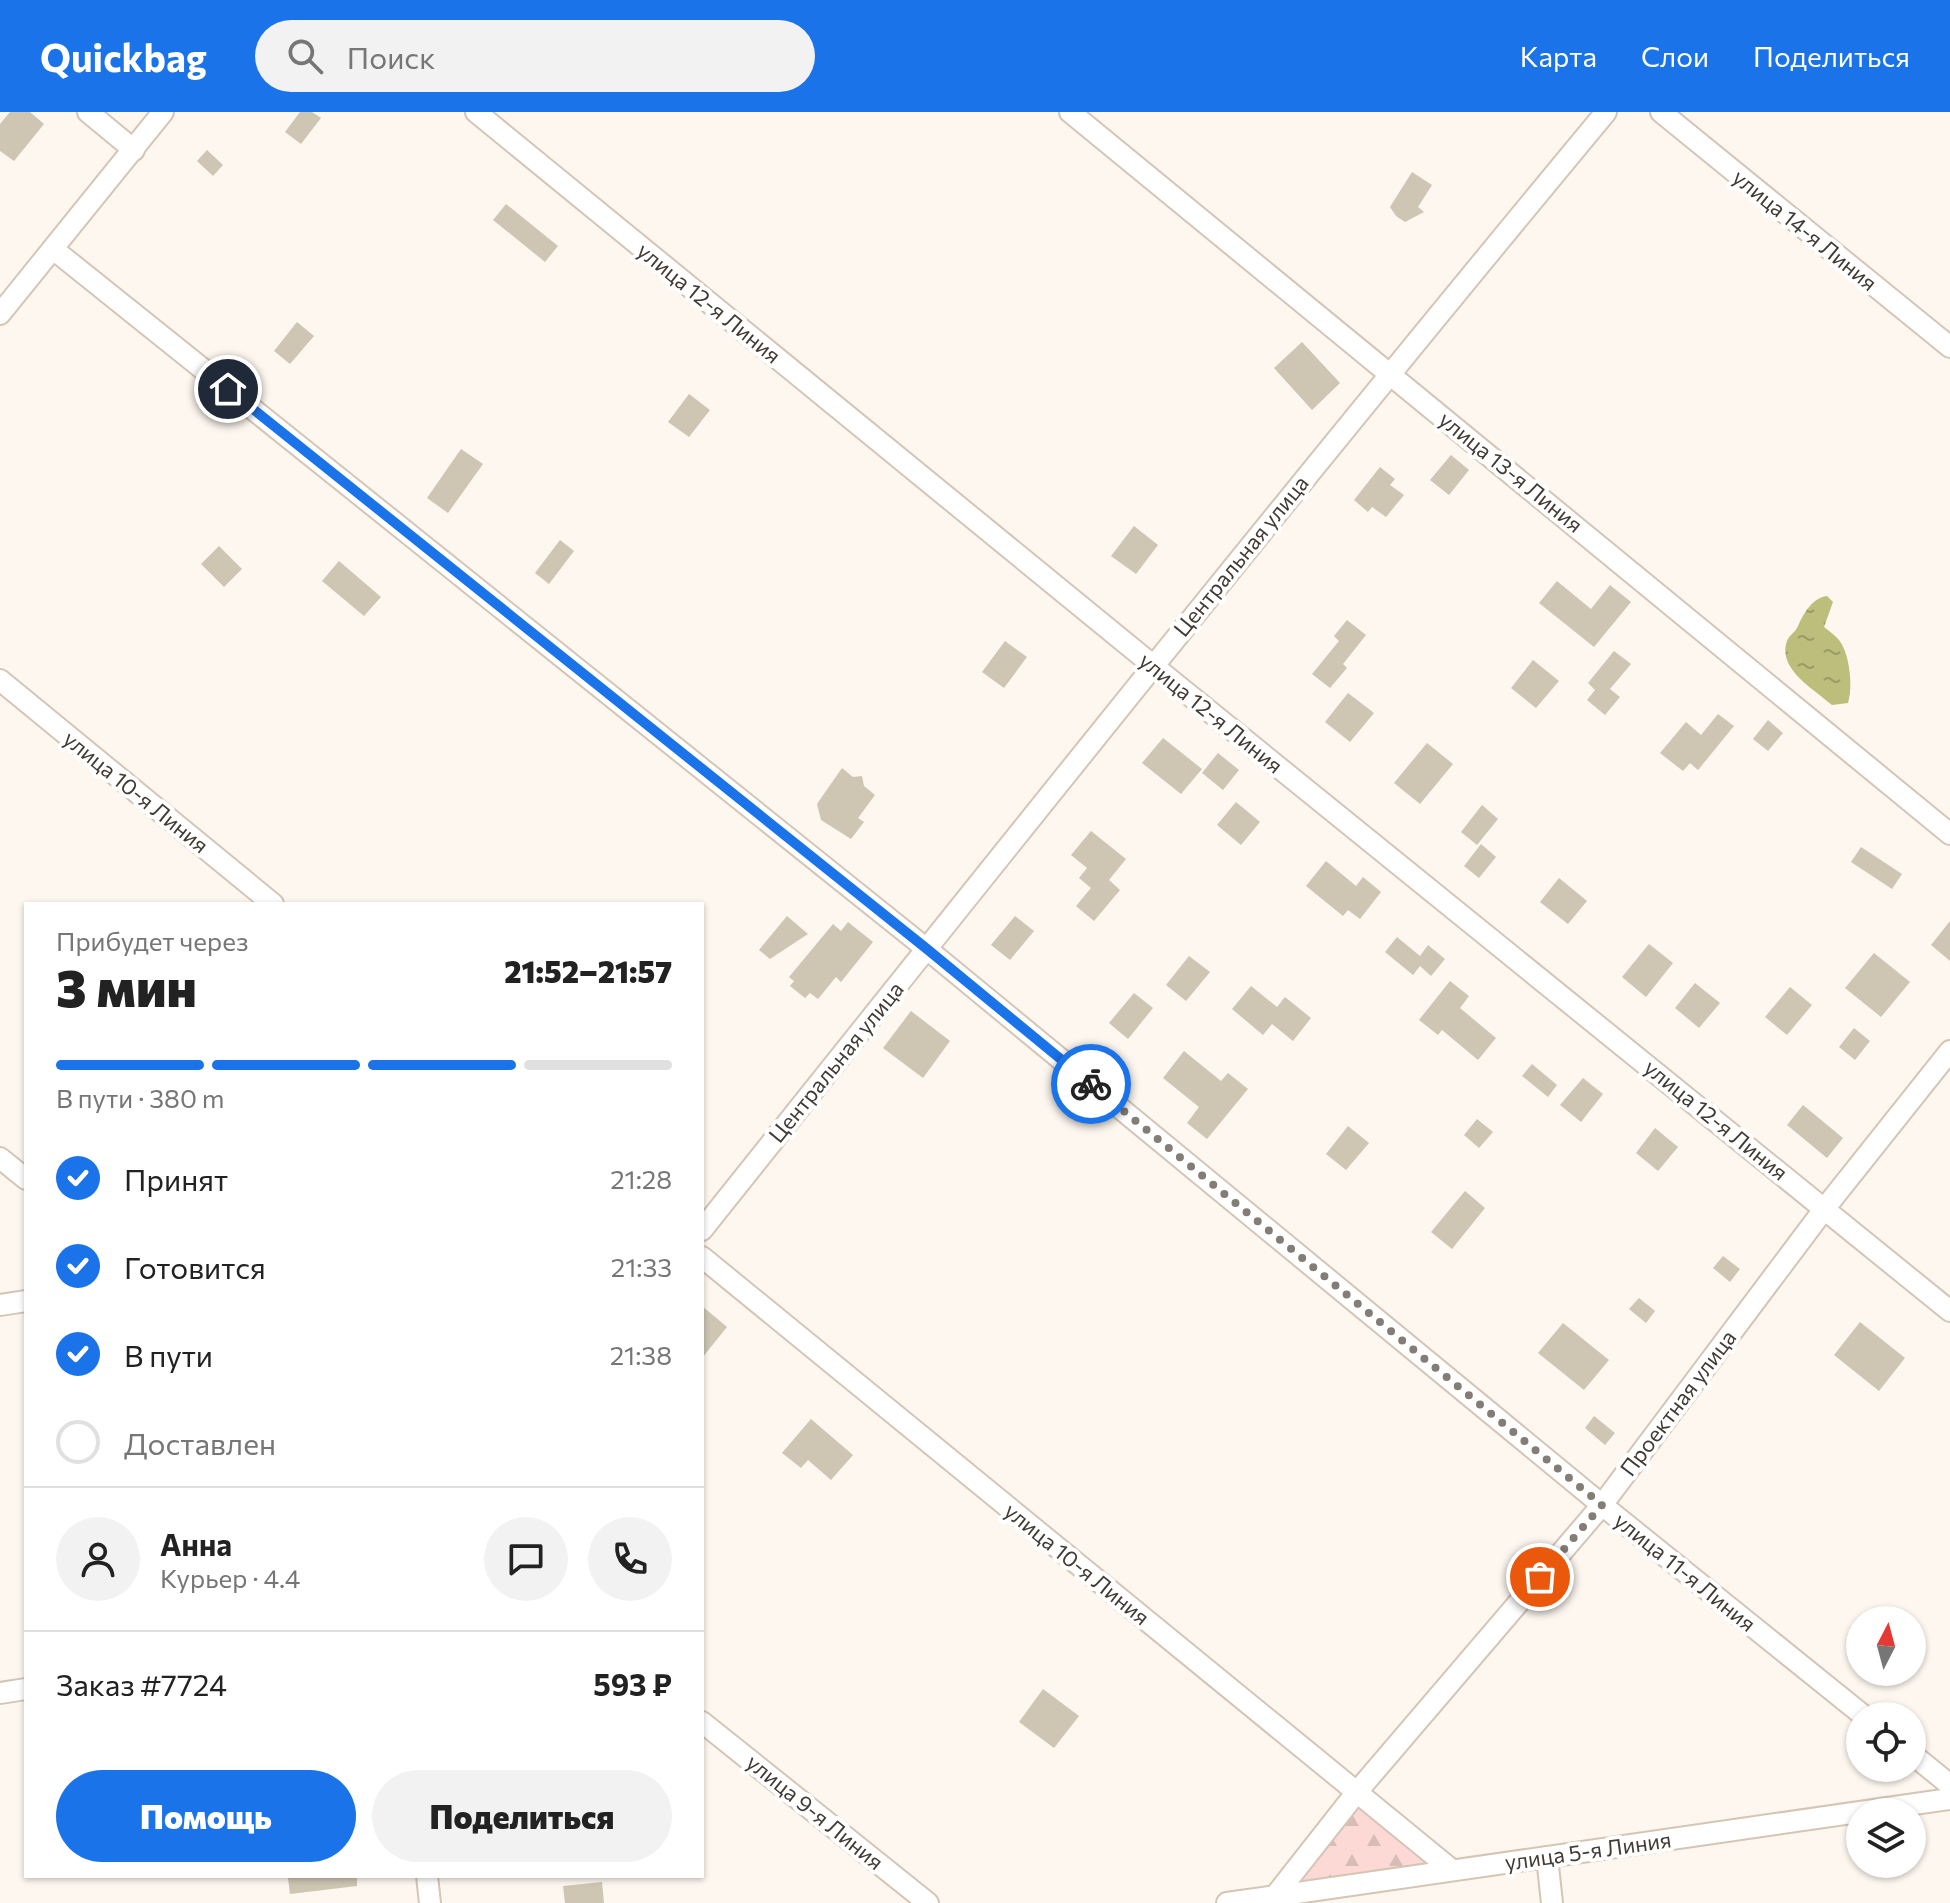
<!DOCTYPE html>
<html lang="ru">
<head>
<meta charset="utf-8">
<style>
  body { margin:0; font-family:Commissioner,sans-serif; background:#f2f2f2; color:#222; height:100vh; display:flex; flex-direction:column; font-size:30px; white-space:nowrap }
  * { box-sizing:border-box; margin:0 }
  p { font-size:26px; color:#767676 }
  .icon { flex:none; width:44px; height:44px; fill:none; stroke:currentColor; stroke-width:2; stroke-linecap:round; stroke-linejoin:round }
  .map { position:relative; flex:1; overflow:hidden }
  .sheet { position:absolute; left:24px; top:790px; width:680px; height:976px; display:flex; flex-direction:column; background:#fff; border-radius:0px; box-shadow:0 2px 6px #0004 }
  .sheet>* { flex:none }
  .needle { width:52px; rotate:6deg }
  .buttons { position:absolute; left:1846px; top:1494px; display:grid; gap:16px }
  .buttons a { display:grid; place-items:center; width:80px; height:80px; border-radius:50%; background:#fff; box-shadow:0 2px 6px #0004; font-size:40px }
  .pin { position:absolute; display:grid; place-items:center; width:68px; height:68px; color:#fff; margin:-34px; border:4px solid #fff; border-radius:50%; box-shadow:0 2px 8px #0007 }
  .courier { position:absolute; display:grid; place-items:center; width:80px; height:80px; margin:-40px; border:6px solid #1a73e8; border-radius:50%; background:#fff; color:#222; box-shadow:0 2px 10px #0007 }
  .overview em { font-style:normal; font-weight:800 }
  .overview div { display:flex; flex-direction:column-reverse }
  .overview { display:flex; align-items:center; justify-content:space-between; height:136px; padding:0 32px }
  h1 { font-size:52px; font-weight:800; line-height:60px }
  .bar { display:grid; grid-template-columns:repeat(4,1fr); gap:12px 8px; align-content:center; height:96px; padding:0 32px }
  .bar i { height:10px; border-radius:6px; background:#e0e0e0 }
  .bar .selected { background:#1a73e8 }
  .bar p { grid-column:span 4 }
  .line { display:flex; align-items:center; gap:20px; padding:0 32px; border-top:2px solid #e0e0e0 }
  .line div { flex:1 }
  .round { display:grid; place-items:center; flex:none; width:84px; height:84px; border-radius:42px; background:#f2f2f2 }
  ol { padding:0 32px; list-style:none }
  li { display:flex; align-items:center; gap:24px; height:88px }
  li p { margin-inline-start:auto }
  li .icon { padding:8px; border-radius:50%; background:#1a73e8; color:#fff; stroke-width:4 }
  li:last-child { color:#767676 }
  li i { width:44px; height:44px; border:4px solid #e0e0e0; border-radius:50% }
  .primary-button { display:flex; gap:16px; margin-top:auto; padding:16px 32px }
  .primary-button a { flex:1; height:92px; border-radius:48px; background:#1a73e8; color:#fff; font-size:32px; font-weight:800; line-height:92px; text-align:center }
  .primary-button a+a { background:#f2f2f2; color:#222 }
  header { display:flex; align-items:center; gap:48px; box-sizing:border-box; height:112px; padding:0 40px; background:#1a73e8; color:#fff }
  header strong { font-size:38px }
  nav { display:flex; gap:44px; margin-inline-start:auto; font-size:28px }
  .search { width:560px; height:72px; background:#f2f2f2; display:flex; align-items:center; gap:20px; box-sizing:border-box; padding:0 28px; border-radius:44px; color:#767676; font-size:30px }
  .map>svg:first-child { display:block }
</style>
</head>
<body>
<header>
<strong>Quickbag</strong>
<div class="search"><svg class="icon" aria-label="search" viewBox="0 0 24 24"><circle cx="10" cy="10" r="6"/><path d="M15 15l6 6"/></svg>Поиск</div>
<nav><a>Карта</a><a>Слои</a><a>Поделиться</a></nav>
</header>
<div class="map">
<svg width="1950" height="1791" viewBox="0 0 1950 1791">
  <defs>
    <pattern id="forest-firs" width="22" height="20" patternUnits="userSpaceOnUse" patternTransform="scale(2)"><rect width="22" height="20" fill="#fcd9d4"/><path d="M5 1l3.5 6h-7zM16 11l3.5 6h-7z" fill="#d9bbb7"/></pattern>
    <pattern id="water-ripples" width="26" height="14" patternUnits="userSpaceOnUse" patternTransform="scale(2)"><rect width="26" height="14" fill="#bdbd7c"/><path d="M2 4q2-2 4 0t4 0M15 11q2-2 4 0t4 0" fill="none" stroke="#9b9b66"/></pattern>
  </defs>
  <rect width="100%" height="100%" fill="#fdf7f0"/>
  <path fill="url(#forest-firs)" d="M 1358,1695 L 1433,1755 L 1295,1774 Z"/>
  <path fill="url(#water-ripples)" d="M 1827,484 L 1833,490 L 1824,515 C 1829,519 1835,523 1839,528 C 1850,542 1853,575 1848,591 L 1832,593 C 1814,577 1777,557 1787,529 C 1789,523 1796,520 1798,514 C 1804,501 1812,486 1827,484 Z"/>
  <g fill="#cec5b2">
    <path d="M 10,0 L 30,0 L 44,12 L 14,49 L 0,39 L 0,12 Z"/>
    <path d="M 300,0 L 312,0 L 321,6 L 301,32 L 285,20 Z"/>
    <path d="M 207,38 L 223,53 L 213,64 L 197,49 Z"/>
    <path d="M 1412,60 L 1432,73 L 1418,95 L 1424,100 L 1405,110 L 1396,104 L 1390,95 Z"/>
    <path d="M 506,92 L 558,134 L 545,150 L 493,108 Z"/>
    <path d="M 297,210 L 314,224 L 290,252 L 274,239 Z"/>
    <path d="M 1302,230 L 1340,271 L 1312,298 L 1274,256 Z"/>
    <path d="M 689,282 L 710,298 L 689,325 L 668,310 Z"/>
    <path d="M 461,337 L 483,352 L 448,401 L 427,386 Z"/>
    <path d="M 1451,343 L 1469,358 L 1449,383 L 1430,368 Z"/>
    <path d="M 1380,355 L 1395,367 L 1390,373 L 1404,383 L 1386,405 L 1372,395 L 1368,400 L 1354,388 Z"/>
    <path d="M 1134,414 L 1158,433 L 1136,462 L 1111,444 Z"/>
    <path d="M 560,428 L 574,439 L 549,472 L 535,461 Z"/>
    <path d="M 219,434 L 242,457 L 224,475 L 201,452 Z"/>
    <path d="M 339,449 L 381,485 L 364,504 L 322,469 Z"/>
    <path d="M 1557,469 L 1591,497 L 1610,473 L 1631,490 L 1594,535 L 1539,491 Z"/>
    <path d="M 1347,508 L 1366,523 L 1343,552 L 1347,556 L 1330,576 L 1312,562 L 1339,529 L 1334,524 Z"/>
    <path d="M 1005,529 L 1027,545 L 1004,576 L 982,560 Z"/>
    <path d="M 1614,539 L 1631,552 L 1610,577 L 1620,585 L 1605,603 L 1587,588 L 1595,578 L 1588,571 Z"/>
    <path d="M 1533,548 L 1559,569 L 1536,596 L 1511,576 Z"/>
    <path d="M 1348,581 L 1374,601 L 1350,630 L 1325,610 Z"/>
    <path d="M 1718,602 L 1734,614 L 1698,658 L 1690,651 L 1683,659 L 1660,641 L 1686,610 L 1701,623 Z"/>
    <path d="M 1768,608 L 1783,621 L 1768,639 L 1753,627 Z"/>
    <path d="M 1163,626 L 1202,657 L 1181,682 L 1142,651 Z"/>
    <path d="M 1427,631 L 1453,652 L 1420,692 L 1394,671 Z"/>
    <path d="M 1218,641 L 1239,658 L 1223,678 L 1202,661 Z"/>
    <path d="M 842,656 L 853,665 L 862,664 L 864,674 L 875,683 L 858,706 L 864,710 L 851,727 L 821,708 L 817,692 Z"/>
    <path d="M 1236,690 L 1260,710 L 1241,733 L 1217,713 Z"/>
    <path d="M 1482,693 L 1498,707 L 1477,733 L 1461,720 Z"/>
    <path d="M 1091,719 L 1126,747 L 1109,768 L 1120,778 L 1094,809 L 1076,794 L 1091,776 L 1079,766 L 1087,756 L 1071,743 Z"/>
    <path d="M 1481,732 L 1496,745 L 1479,766 L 1464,754 Z"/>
    <path d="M 1861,735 L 1902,762 L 1892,777 L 1851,750 Z"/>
    <path d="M 1326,749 L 1356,774 L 1363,765 L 1381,780 L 1360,807 L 1348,798 L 1343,804 L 1306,774 Z"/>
    <path d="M 1559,766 L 1587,789 L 1568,812 L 1540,790 Z"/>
    <path d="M 787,804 L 808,822 L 770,847 L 759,838 Z"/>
    <path d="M 1015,804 L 1034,819 L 1010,848 L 991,833 Z"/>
    <path d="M 1950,809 L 1950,849 L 1931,833 Z"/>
    <path d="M 848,810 L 873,830 L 841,870 L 836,865 L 818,887 L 810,881 L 805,886 L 790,874 L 794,869 L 789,865 L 833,812 L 841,819 Z"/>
    <path d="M 1397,825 L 1420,844 L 1428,833 L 1445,847 L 1431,864 L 1420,854 L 1413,863 L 1385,840 Z"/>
    <path d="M 1649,832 L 1673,851 L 1646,885 L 1622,865 Z"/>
    <path d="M 1874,841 L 1910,870 L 1881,905 L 1845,876 Z"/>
    <path d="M 1189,844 L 1210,860 L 1186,889 L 1166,873 Z"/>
    <path d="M 1450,869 L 1469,884 L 1460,896 L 1496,926 L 1478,948 L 1442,918 L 1438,923 L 1419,908 Z"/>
    <path d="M 1695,871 L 1720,891 L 1699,916 L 1675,896 Z"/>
    <path d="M 1251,874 L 1277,895 L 1285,885 L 1311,906 L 1293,929 L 1272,912 L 1263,923 L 1232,897 Z"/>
    <path d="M 1790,875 L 1812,893 L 1787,923 L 1765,905 Z"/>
    <path d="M 1134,881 L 1153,896 L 1128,927 L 1109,911 Z"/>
    <path d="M 911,899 L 950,929 L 923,966 L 883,936 Z"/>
    <path d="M 1854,916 L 1870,929 L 1855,948 L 1839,935 Z"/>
    <path d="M 1184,939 L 1221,969 L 1228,961 L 1248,977 L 1207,1027 L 1187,1011 L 1199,995 L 1163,966 Z"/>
    <path d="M 1532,952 L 1557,973 L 1548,985 L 1522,964 Z"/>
    <path d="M 1583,966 L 1603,982 L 1581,1010 L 1560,993 Z"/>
    <path d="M 1803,993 L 1843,1026 L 1827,1046 L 1787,1013 Z"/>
    <path d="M 1477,1007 L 1493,1020 L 1479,1036 L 1464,1023 Z"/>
    <path d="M 1348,1014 L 1369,1031 L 1346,1058 L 1326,1042 Z"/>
    <path d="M 1655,1016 L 1678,1035 L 1658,1059 L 1636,1041 Z"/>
    <path d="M 1465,1079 L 1485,1096 L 1452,1137 L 1431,1120 Z"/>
    <path d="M 1723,1144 L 1740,1157 L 1730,1170 L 1713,1156 Z"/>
    <path d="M 1639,1186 L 1655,1199 L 1646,1211 L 1629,1197 Z"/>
    <path d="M 702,1194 L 727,1215 L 702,1246 Z"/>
    <path d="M 1860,1210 L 1905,1246 L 1879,1279 L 1834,1243 Z"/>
    <path d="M 1563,1211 L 1609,1248 L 1584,1278 L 1538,1241 Z"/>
    <path d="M 1594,1304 L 1615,1321 L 1605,1333 L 1585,1316 Z"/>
    <path d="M 811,1307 L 853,1343 L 831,1368 L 808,1348 L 801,1356 L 782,1341 Z"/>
    <path d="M 1043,1577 L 1079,1604 L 1054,1636 L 1019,1610 Z"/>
    <path d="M 305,1764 L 357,1764 L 357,1774 L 290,1782 L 288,1766 Z"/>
    <path d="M 602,1770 L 604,1791 L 565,1791 L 563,1774 Z"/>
  </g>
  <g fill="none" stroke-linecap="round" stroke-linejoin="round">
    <defs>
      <g id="minor">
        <path d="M 88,0 L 134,38"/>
        <path d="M 476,0 L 1172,569 L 1950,1199"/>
        <path d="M 1070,0 L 1950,722"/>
        <path d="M 1661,0 L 1950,235"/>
        <path d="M 53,137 L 933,842 L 1602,1393 L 1864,1604"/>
        <path d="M 0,202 L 163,0"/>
        <path d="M 0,568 L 273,792"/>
        <path d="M 0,1046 L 26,1067"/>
        <path d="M 702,1118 C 1001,743 1300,369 1606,0"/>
        <path d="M 702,1145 L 1452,1758"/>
        <path d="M 0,1193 L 26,1189"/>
        <path d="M 0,1581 L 26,1577"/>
        <path d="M 702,1610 L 928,1791"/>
        <path d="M 1912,1642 L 1950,1673"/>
        <path d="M 1547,1745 L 1552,1791"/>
        <path d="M 427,1764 L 430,1791"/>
        <path d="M 1275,1784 L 1356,1681 L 1602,1393 L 1825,1096 L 1950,939"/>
        <path d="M 1227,1791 L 1950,1687"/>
      </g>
    </defs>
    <use href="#minor" stroke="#d5c5b5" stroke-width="24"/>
    <use href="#minor" stroke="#fff" stroke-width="20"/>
  </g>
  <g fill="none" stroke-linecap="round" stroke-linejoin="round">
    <path stroke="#837d76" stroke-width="8" stroke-dasharray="0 14.4" d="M 1091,972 L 1602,1393 L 1540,1465"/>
    <path stroke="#1a73e8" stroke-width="10" d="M 228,277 L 927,837 L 1091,972"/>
  </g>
  <g text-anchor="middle" stroke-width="8" stroke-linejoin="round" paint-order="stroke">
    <g font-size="22" fill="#423b35" stroke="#fff">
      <text transform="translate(1805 118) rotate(39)" y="8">улица 14-я Линия</text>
      <text transform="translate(709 191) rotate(39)" y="8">улица 12-я Линия</text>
      <text transform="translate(1511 360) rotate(39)" y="8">улица 13-я Линия</text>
      <text transform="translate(1241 444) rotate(-51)" y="8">Центральная улица</text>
      <text transform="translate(1211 601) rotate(39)" y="8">улица 12-я Линия</text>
      <text transform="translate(136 680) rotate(39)" y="8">улица 10-я Линия</text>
      <text transform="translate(836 950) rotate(-51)" y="8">Центральная улица</text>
      <text transform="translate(1716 1008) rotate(39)" y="8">улица 12-я Линия</text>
      <text transform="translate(1678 1291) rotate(-53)" y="8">Проектная улица</text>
      <text transform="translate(1077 1452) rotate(39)" y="8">улица 10-я Линия</text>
      <text transform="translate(1685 1460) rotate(39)" y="8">улица 11-я Линия</text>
      <text transform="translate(815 1700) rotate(39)" y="8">улица 9-я Линия</text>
      <text transform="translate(1588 1739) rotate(-8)" y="8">улица 5-я Линия</text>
    </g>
  </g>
</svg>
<div class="buttons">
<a><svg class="needle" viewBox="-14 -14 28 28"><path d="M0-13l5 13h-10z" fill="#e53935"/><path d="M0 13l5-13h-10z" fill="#767676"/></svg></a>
<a><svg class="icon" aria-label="locate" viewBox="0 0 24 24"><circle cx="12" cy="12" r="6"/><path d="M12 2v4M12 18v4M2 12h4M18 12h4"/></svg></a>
<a><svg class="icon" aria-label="layers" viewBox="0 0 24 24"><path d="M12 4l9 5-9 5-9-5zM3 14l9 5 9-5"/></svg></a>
</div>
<div class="pin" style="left:1540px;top:1465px;background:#ea580c"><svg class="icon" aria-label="bag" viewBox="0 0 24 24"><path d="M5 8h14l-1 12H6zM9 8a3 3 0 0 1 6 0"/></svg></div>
<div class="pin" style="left:228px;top:277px;background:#1f2937"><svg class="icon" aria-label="home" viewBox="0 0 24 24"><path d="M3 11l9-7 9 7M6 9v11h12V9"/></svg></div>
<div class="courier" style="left:1091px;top:972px"><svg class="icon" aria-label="bike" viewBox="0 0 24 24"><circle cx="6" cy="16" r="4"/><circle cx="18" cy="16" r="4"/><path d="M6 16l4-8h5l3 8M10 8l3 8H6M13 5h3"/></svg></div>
<section class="sheet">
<div class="overview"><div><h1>3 мин</h1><p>Прибудет через</p></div><em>21:52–21:57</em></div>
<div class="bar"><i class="selected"></i><i class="selected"></i><i class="selected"></i><i></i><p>В пути · 380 m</p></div>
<ol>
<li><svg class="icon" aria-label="check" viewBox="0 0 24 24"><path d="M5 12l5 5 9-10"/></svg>Принят<p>21:28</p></li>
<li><svg class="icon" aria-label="check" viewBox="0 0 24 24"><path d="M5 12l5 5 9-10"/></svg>Готовится<p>21:33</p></li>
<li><svg class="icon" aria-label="check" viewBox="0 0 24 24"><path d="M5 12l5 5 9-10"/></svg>В пути<p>21:38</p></li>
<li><i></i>Доставлен</li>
</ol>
<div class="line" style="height:144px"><a class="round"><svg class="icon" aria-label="person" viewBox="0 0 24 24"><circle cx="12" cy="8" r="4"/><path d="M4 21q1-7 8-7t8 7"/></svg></a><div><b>Анна</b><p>Курьер · 4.4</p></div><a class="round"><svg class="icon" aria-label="chat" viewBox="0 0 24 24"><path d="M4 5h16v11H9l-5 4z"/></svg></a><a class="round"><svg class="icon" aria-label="phone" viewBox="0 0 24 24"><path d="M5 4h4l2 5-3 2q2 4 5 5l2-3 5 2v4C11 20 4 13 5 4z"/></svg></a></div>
<div class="line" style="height:104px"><div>Заказ #7724</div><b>593 ₽</b></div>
<div class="primary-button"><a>Помощь</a><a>Поделиться</a></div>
</section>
</div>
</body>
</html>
